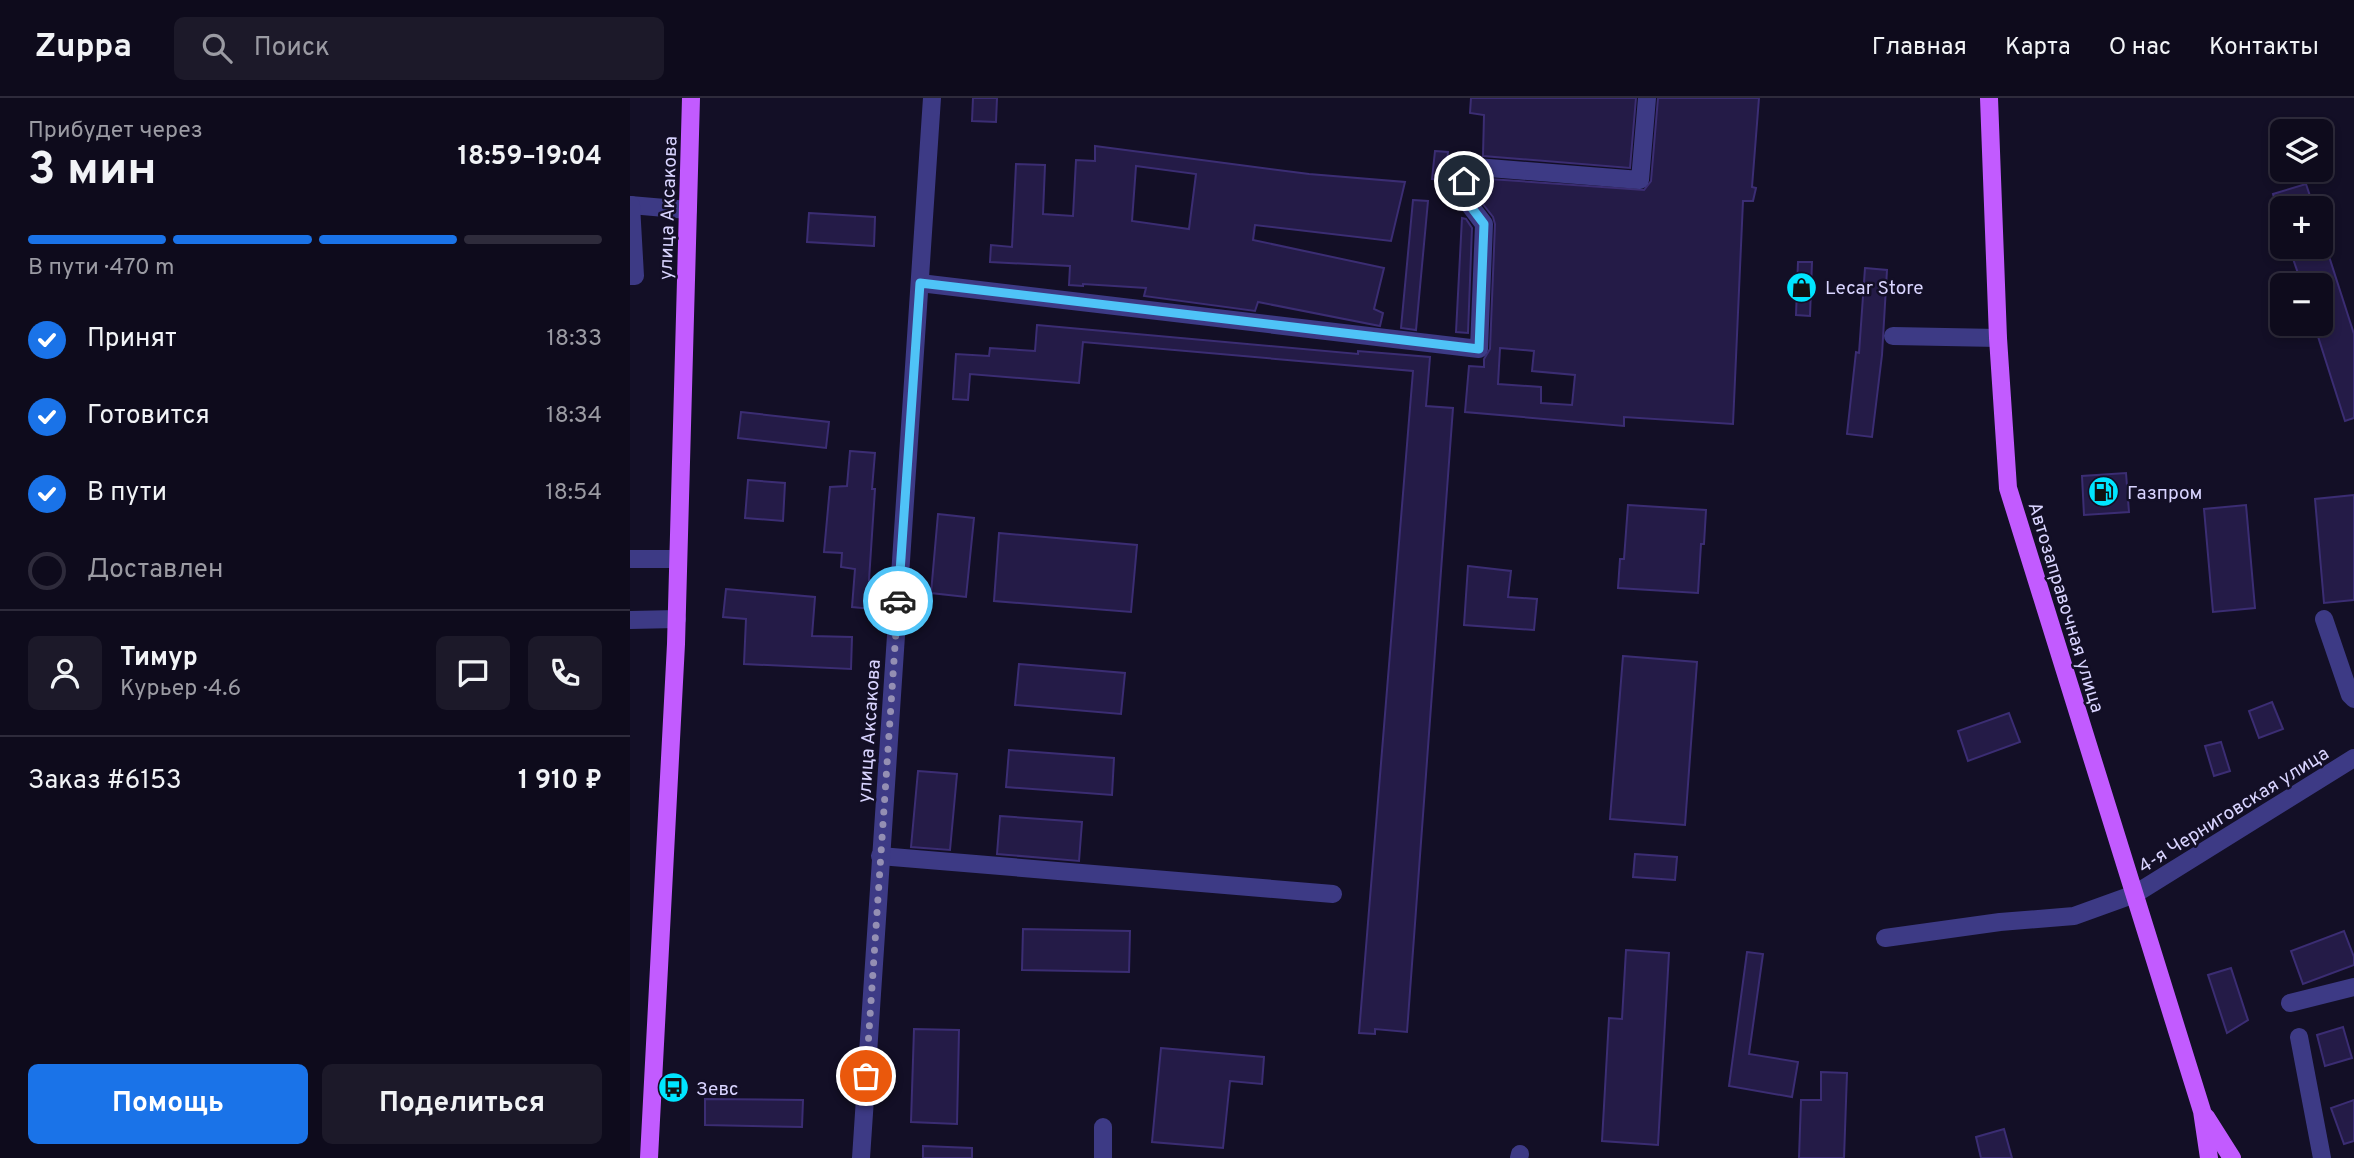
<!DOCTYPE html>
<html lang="ru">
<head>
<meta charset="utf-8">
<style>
  body { margin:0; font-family:Overpass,sans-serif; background:#1c1929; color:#f1f3f6; height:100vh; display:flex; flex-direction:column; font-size:26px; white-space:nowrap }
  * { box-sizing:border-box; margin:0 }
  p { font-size:23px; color:#9b9ba3 }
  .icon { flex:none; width:38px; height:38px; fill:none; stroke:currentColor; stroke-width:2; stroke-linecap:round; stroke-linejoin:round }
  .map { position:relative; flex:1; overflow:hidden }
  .panel { display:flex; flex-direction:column; background:#0e0b1c; width:630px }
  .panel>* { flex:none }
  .controls { position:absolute; left:1640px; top:21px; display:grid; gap:14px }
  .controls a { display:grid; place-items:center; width:63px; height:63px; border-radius:10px; background:#0e0b1c; box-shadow:0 4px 10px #0003,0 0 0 2px #2e2b3b; font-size:35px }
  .pin { position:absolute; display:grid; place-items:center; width:60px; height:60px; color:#fff; margin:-30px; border:4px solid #fff; border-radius:50%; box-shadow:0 2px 7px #0007 }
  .courier { position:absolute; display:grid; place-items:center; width:70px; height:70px; margin:-35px; border:5px solid #4fc3f7; border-radius:50%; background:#fff; color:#222; box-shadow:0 2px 9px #0007 }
  .summary em { font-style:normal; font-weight:700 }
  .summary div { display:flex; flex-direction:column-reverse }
  .summary { display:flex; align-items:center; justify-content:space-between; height:119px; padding:0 28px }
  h1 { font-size:46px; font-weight:700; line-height:52px }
  .bar { display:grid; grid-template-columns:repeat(4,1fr); gap:10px 7px; align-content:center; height:84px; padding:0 28px }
  .bar i { height:9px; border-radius:5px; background:#2e2b3b }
  .bar .active { background:#1a73e8 }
  .bar p { grid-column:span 4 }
  .line { display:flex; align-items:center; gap:18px; padding:0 28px; border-top:2px solid #2e2b3b }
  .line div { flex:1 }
  .round { display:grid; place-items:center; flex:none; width:74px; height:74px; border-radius:10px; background:#1c1929 }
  ol { padding:0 28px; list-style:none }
  li { display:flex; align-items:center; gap:21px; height:77px }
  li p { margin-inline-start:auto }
  li .icon { padding:7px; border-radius:50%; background:#1a73e8; color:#fff; stroke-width:4 }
  li:last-child { color:#9b9ba3 }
  li i { width:38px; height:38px; border:4px solid #2e2b3b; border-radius:50% }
  .primary-button { display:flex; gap:14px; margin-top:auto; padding:14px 28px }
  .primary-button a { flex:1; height:80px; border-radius:10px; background:#1a73e8; color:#fff; font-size:28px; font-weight:700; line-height:80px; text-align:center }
  .primary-button a+a { background:#1c1929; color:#f1f3f6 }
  header { display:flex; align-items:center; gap:42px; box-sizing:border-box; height:98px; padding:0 35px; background:#0e0b1c; border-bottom:2px solid #2e2b3b }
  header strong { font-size:33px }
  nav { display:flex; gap:38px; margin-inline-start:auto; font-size:24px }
  .search { width:490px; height:63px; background:#1c1929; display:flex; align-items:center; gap:18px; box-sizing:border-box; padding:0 24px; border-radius:10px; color:#9b9ba3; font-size:26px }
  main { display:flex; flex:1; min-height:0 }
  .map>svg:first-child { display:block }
</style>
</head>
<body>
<header>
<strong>Zuppa</strong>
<div class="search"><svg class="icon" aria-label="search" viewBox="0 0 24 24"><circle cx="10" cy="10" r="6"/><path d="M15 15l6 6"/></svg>Поиск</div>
<nav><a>Главная</a><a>Карта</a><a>О нас</a><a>Контакты</a></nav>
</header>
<main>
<section class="panel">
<div class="summary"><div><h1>3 мин</h1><p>Прибудет через</p></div><em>18:59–19:04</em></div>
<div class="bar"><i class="active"></i><i class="active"></i><i class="active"></i><i></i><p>В пути · 470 m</p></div>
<ol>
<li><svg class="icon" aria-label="check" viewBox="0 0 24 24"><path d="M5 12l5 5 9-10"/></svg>Принят<p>18:33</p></li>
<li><svg class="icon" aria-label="check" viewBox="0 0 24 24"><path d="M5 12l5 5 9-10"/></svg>Готовится<p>18:34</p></li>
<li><svg class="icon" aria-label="check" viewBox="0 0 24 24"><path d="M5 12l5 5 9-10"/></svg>В пути<p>18:54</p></li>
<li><i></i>Доставлен</li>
</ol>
<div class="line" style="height:126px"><a class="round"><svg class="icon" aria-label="person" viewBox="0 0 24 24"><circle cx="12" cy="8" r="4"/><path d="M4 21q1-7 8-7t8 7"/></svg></a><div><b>Тимур</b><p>Курьер · 4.6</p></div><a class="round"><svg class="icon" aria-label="chat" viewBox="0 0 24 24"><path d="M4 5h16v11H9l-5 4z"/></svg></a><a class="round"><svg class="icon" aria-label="phone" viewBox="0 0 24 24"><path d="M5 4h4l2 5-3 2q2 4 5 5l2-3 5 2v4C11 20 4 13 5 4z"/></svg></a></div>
<div class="line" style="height:91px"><div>Заказ #6153</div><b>1 910 ₽</b></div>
<div class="primary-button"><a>Помощь</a><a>Поделиться</a></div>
</section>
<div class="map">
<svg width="1724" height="1060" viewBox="0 0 1724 1060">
  <rect width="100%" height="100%" fill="#130f26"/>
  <g fill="#241b47" stroke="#3b2d73" stroke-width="2" fill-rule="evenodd">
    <path d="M 343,0 L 367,0 L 366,24 L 342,23 Z"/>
    <path d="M 841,0 L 1006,0 L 1000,70 L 853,58 L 854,17 L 840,15 Z"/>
    <path d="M 1028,0 L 1129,0 L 1122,89 L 1126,90 L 1123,103 L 1113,103 L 1103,326 L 994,319 L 994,328 L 835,314 L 839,268 L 854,269 L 854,261 L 860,251 L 865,126 L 863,119 L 845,96 L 845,80 L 1014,92 L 1021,83 ZM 870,250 L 904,253 L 902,273 L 945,277 L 942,307 L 911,305 L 911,289 L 868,286 Z"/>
    <path d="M 465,48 L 679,76 L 775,84 L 761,143 L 625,127 L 623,142 L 754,170 L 744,211 L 753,215 L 750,228 L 628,204 L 625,213 L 514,198 L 516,190 L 453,186 L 453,188 L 439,187 L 440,168 L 360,164 L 361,147 L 382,149 L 386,66 L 415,67 L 413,116 L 443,118 L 446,62 L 465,63 ZM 506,68 L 566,76 L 559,131 L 502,123 Z"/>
    <path d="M 805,53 L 818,54 L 815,82 L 802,81 Z"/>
    <path d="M 1676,86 L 1684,110 L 1647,110 L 1643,96 Z"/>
    <path d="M 783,102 L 798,103 L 786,232 L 771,230 Z"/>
    <path d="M 179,115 L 245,119 L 244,148 L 177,144 Z"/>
    <path d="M 832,120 L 836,121 L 842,130 L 838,235 L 826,234 Z"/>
    <path d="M 1659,149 L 1696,149 L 1724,236 L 1724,320 L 1715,323 L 1684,226 L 1690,226 L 1690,187 L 1672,187 Z"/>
    <path d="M 1168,164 L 1182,164 L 1180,218 L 1166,217 Z"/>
    <path d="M 1235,170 L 1257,172 L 1252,257 L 1242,339 L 1217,336 L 1226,254 L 1229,255 Z"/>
    <path d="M 407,227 L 728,256 L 728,253 L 800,259 L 796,308 L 823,310 L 777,934 L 745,931 L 745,936 L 729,935 L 783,273 L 453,244 L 449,285 L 340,276 L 338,302 L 323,301 L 326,256 L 359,258 L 360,250 L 405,253 Z"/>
    <path d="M 111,314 L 199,324 L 196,350 L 108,340 Z"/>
    <path d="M 220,353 L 245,355 L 242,391 L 245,391 L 239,482 L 244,482 L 242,511 L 222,509 L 225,471 L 211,469 L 212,455 L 194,454 L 200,389 L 217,388 Z"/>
    <path d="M 1496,375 L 1499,414 L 1454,417 L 1452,378 Z"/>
    <path d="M 118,382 L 155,385 L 153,423 L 115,420 Z"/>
    <path d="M 1724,397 L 1724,502 L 1694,505 L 1685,401 Z"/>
    <path d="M 998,407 L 1076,412 L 1074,446 L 1071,446 L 1068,495 L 988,490 L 990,461 L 994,461 Z"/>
    <path d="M 1616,407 L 1625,510 L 1583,514 L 1574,411 Z"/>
    <path d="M 308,416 L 344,420 L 336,499 L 301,495 Z"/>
    <path d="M 369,435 L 507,447 L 501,514 L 364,503 Z"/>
    <path d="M 838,468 L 881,473 L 878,499 L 907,501 L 904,532 L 834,527 Z"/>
    <path d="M 96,491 L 185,499 L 182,538 L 222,539 L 221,571 L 114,566 L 116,521 L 93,519 Z"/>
    <path d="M 993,558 L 1067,564 L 1055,727 L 980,721 Z"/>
    <path d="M 389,566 L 495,575 L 491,616 L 385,607 Z"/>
    <path d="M 1642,604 L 1653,631 L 1629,640 L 1619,613 Z"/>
    <path d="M 1379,615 L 1390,644 L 1338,663 L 1328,633 Z"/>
    <path d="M 1591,644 L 1600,673 L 1584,678 L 1575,648 Z"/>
    <path d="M 379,652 L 484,660 L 482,697 L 376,689 Z"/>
    <path d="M 288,673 L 327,676 L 320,752 L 281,749 Z"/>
    <path d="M 370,718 L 452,724 L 449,763 L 367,756 Z"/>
    <path d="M 1005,756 L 1047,759 L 1045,782 L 1003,779 Z"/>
    <path d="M 393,831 L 500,833 L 499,874 L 392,872 Z"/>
    <path d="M 1714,833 L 1724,859 L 1724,867 L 1673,886 L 1661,853 Z"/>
    <path d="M 996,852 L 1039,855 L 1028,1047 L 972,1043 L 979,920 L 992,921 Z"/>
    <path d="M 1117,854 L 1133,856 L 1119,956 L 1168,964 L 1162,999 L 1099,988 Z"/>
    <path d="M 1601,870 L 1618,922 L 1597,935 L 1578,877 Z"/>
    <path d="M 1713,929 L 1722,960 L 1695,968 L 1687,937 Z"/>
    <path d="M 284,931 L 329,932 L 327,1026 L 281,1024 Z"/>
    <path d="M 531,950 L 634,959 L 632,986 L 600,983 L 593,1050 L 522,1044 Z"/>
    <path d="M 1191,974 L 1217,975 L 1214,1060 L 1169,1060 L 1171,1002 L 1191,1002 Z"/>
    <path d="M 75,1001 L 173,1002 L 172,1029 L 75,1027 Z"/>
    <path d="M 1724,1002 L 1724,1043 L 1714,1046 L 1701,1010 Z"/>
    <path d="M 1374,1031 L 1382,1060 L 1351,1060 L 1346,1039 Z"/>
    <path d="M 293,1048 L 342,1050 L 342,1060 L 293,1060 Z"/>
  </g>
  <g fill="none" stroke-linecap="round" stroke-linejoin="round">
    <g stroke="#3d3a85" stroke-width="18">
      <path d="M 0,107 L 58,112"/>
      <path d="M 0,178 L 5,178 L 1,107"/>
      <path d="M 290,185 L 849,251 L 854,126 L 832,97 L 834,68 L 1010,82 L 1017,0"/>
      <path d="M 1263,238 L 1368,240"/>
      <path d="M 0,461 L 47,461"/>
      <path d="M 1694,521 L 1720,597 L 1724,601"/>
      <path d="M 0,522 L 47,521"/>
      <path d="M 250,758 L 703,796"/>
      <path d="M 1255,840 L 1370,824 L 1444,818 L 1505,796 L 1724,660"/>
      <path d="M 1660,905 L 1724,889"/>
      <path d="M 1669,939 L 1692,1060"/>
      <path d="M 231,1060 L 302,0"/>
      <path d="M 473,1060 L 473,1029"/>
      <path d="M 889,1060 L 890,1056"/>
    </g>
    <g stroke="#c25bff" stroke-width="18">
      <path d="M 1359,0 L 1368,240 L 1378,390 L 1572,1013 L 1579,1060"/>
      <path d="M 1576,1019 L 1602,1060"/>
      <path d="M 19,1060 L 46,546 L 61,0"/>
    </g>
  </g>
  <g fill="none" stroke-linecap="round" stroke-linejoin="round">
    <path stroke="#948fb3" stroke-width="7" stroke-dasharray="0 12.6" d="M 236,978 L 268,503"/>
    <path stroke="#4fc3f7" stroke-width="9" d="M 268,503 L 290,185 L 849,251 L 854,126 L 832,97 L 834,83"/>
  </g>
  <defs>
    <symbol id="shop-disc" viewBox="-11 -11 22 22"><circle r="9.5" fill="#00e5ff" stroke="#130f26"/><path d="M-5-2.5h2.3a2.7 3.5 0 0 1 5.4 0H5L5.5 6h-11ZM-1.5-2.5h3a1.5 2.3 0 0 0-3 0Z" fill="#111"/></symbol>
    <symbol id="fuel-disc" viewBox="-11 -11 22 22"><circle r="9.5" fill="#00e5ff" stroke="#130f26"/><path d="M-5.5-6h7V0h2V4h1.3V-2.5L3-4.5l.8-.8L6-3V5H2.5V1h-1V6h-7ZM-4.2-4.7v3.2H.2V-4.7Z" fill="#111"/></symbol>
    <symbol id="bus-disc" viewBox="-11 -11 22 22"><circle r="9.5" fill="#00e5ff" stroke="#130f26"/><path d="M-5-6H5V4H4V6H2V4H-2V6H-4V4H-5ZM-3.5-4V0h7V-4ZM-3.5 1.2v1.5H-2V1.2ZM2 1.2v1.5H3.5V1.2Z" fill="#111"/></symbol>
  </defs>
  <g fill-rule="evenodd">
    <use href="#shop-disc" x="1154" y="172" width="35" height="35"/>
    <use href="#fuel-disc" x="1456" y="376" width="35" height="35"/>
    <use href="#bus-disc" x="26" y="972" width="35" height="35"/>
  </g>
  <g text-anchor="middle" stroke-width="5" stroke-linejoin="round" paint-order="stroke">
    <g font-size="19" fill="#d9d4ff" stroke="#130f26">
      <text transform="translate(37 110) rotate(-88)" y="7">улица Аксакова</text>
      <text transform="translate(1437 509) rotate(73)" y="7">Автозаправочная улица</text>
      <text transform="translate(238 633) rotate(-86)" y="7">улица Аксакова</text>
      <text transform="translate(1603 711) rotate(-32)" y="7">4-я Черниговская улица</text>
    </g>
    <g font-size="19" fill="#d9d4ff" stroke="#130f26" text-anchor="start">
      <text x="1195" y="196">Lecar Store</text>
      <text x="1497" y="401">Газпром</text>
      <text x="66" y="997">Зевс</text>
    </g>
  </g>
</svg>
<div class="controls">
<a><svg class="icon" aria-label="layers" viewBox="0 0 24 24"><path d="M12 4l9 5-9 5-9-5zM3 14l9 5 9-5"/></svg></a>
<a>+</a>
<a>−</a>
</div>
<div class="pin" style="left:236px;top:978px;background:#ea580c"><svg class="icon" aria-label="bag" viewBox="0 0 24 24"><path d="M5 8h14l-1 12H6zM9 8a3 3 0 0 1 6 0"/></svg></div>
<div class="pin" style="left:834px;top:83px;background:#1f2937"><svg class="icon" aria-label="home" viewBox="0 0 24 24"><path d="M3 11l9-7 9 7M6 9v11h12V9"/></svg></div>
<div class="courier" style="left:268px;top:503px"><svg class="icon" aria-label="car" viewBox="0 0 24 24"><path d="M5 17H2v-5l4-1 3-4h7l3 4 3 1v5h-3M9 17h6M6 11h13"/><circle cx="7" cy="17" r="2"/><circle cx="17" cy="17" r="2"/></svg></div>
</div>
</main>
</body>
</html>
